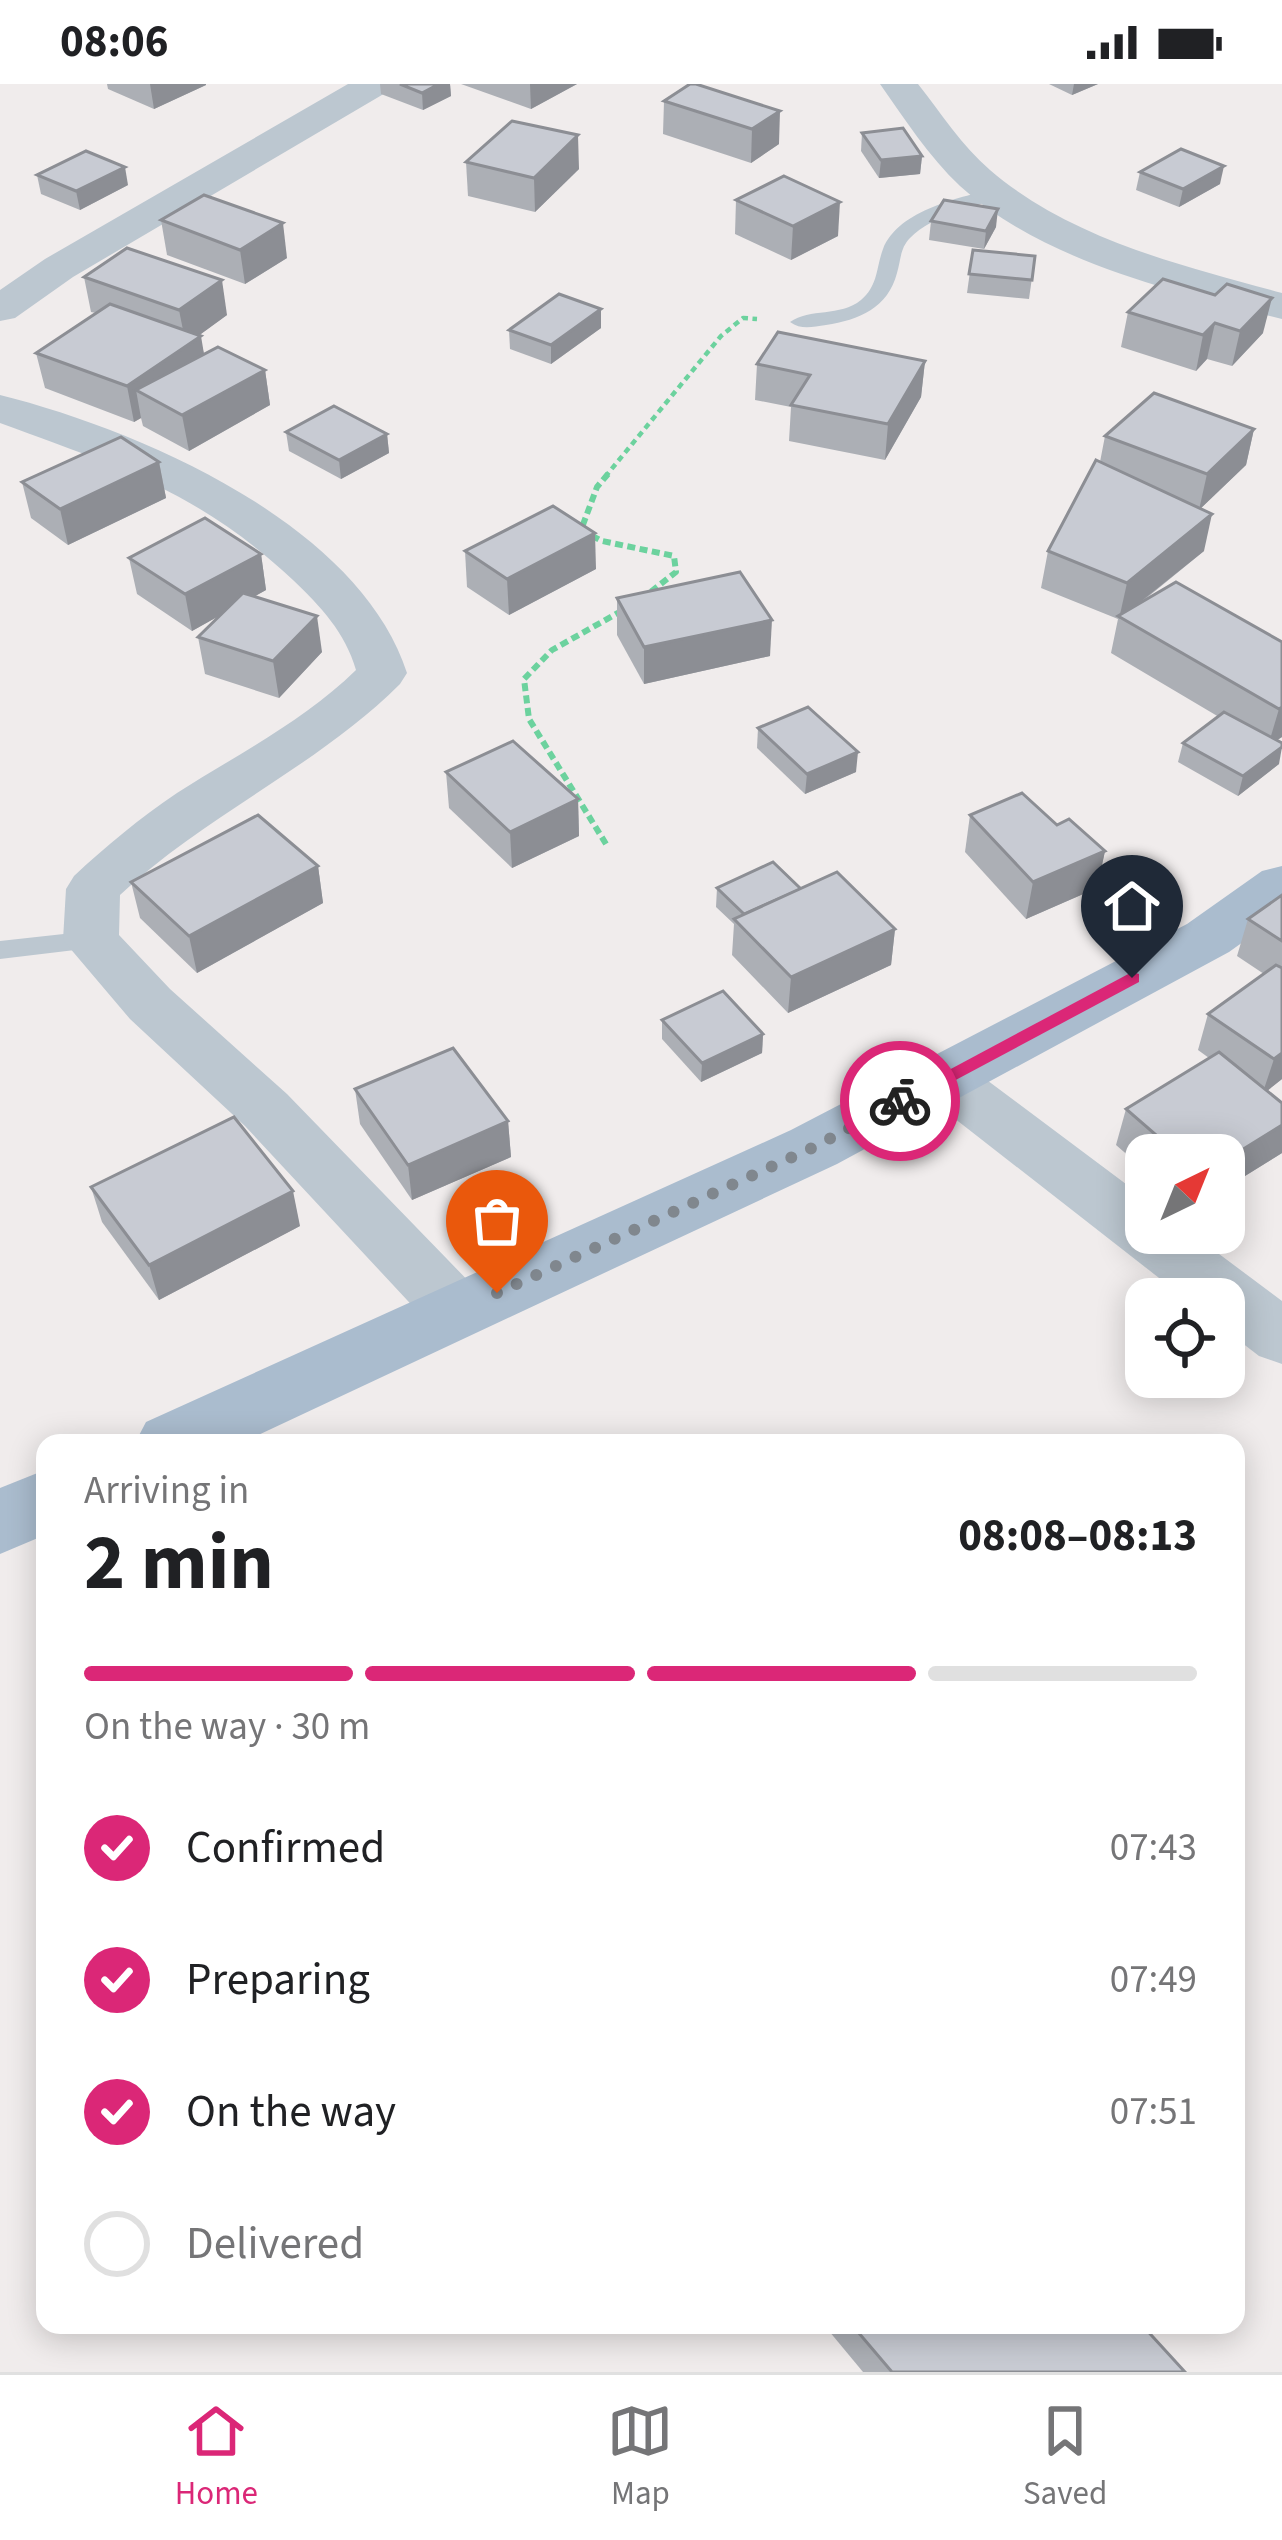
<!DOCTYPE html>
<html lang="en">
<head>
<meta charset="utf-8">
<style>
  body { margin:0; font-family:"Source Sans 3",sans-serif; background:#f6f6f6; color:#202124; height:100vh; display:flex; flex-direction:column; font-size:45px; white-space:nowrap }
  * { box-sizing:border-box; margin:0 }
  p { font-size:39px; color:#757577 }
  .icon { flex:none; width:66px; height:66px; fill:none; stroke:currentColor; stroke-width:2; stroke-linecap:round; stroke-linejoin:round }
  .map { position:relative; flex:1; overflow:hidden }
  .details { position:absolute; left:36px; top:1350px; width:1209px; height:900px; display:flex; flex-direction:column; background:#fff; border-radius:24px; box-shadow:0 6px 30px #0003 }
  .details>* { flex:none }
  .needle { width:78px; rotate:43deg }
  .tools { position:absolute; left:1125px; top:1050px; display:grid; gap:24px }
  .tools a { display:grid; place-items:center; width:120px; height:120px; border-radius:24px; background:#fff; box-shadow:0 6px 30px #0003; font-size:60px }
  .pin { position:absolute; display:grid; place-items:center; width:102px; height:102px; color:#fff; margin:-123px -51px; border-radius:50% 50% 50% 0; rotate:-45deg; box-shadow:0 0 12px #0007 }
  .pin .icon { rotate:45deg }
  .courier { position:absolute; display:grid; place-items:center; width:120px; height:120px; margin:-60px; border:9px solid #db2777; border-radius:50%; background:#fff; color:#222; box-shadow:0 3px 15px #0007 }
  .head em { font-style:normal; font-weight:700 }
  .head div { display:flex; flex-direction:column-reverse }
  .head { display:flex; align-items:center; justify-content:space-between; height:204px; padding:0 48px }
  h1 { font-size:78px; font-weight:700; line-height:90px }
  .bar { display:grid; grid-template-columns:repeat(4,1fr); gap:18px 12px; align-content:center; height:144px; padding:0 48px }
  .bar i { height:15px; border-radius:9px; background:#e0e0e0 }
  .bar .on { background:#db2777 }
  .bar p { grid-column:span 4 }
  ol { padding:0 48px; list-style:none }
  li { display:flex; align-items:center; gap:36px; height:132px }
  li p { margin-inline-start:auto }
  li .icon { padding:12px; border-radius:50%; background:#db2777; color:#fff; stroke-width:4 }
  li:last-child { color:#757577 }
  li i { width:66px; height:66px; border:6px solid #e0e0e0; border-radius:50% }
  .status { display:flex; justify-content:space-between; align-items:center; height:84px; padding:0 60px; background:#fff; direction:ltr }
  .status svg { height:33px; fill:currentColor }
  .tabs { display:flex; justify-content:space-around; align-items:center; height:168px; border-top:3px solid #e0e0e0; background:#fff; font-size:33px; color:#757577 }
  .tabs a { display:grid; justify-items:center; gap:6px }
  .tabs .on { color:#db2777 }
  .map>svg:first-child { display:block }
</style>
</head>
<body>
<div class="status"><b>08:06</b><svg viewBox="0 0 49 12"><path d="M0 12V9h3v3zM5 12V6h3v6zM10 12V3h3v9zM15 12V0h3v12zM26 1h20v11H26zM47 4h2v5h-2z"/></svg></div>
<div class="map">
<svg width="1282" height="2288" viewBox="0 0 1282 2288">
  <rect width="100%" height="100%" fill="#f0ecec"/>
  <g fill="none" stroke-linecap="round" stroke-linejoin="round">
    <path stroke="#6cd29e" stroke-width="4.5" stroke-dasharray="6 4.5" stroke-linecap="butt" d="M 605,393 L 721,252 L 743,234 L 757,235"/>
    <g stroke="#6cd29e" stroke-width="6" stroke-dasharray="8 4.5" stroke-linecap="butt">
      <path d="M 608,390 L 597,403 L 581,446 L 602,457 L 674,472 L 676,488 L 648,510"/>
      <path d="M 606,760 L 529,635 L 524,595 L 552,566 L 625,525"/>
    </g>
    <g fill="#bcc7d0" fill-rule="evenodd">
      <path d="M 998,104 L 1007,109 L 1004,113 C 973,123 934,130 910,154 C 900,164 901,176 897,189 C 888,224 859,236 826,241 C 812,243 801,246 790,238 C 810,224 840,233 861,216 C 878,202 876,184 883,165 C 899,125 962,113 998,104 Z"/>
      <path d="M 91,847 L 104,856 L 100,863 L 0,875 L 0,857 Z"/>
    </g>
    <g fill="#bcc7d0" fill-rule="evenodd">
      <path d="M 348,0 L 392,0 L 387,8 L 73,193 L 15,234 L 0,237 L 0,206 L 45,175 Z"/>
      <path d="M 0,311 C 140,346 359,440 407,589 L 400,600 C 317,683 206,730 120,811 L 119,851 L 170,905 L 287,1010 L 480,1209 L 489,1227 L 480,1245 L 457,1253 L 434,1245 L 245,1042 L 130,935 L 63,856 L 66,805 L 74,792 C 106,762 140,734 177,709 C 238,670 304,637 356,586 C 345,548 321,523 293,496 C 199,408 117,382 0,339 Z"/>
      <path d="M 943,972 L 964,979 L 1146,1115 L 1146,1149 L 1191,1149 L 1282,1217 L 1282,1280 L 1259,1272 L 1224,1245 L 1224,1215 L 1186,1215 L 922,1009 L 913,994 L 922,979 Z"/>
    </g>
    <path fill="#bcc7d0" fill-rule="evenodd" d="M 880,0 L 918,0 C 941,29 962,62 990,86 C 1070,155 1183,182 1282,209 L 1282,235 C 1175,208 1044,178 960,102 C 929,73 904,34 880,0 Z"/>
    <g fill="#aabcce" fill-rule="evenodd">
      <path d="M 1282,782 L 1282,830 L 1229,868 L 837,1080 L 241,1359 L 135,1359 L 146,1338 L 791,1046 L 1187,840 L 1262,787 Z"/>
      <path d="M 45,1386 L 45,1451 L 0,1470 L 0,1404 Z"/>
    </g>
  </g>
  <g fill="#acafb5">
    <path d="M 107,0 L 206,0 L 206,1 L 154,25 L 108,5 Z"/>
    <path d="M 380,0 L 450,0 L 451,12 L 423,26 L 381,10 Z"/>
    <path d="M 461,0 L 577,0 L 531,25 Z"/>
    <path d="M 690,0 L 779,60 L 751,79 L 663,50 L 664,17 Z"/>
    <path d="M 1049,0 L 1098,0 L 1072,11 Z"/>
    <path d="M 862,49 L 922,72 L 920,90 L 879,94 L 861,67 Z"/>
    <path d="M 466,78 L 579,85 L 535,128 L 468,112 Z"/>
    <path d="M 1140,88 L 1220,100 L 1179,123 L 1136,106 Z"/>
    <path d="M 37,91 L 128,101 L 80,126 L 41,110 Z"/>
    <path d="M 736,116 L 838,152 L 791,176 L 735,150 Z"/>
    <path d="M 161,136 L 287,174 L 245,200 L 167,171 Z"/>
    <path d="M 931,137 L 996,143 L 984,165 L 929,156 Z"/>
    <path d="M 973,166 L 1035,172 L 1029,215 L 967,209 Z"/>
    <path d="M 84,193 L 227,231 L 199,251 L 204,270 L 265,286 L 270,321 L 189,367 L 143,342 L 141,334 L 134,338 L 45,304 L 36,269 L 96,229 L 91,228 Z"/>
    <path d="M 1163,195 L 1263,249 L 1232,282 L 1207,275 L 1196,287 L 1121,263 L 1128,228 Z"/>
    <path d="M 601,225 L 601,244 L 551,280 L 510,265 L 509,246 Z"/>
    <path d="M 925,277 L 921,313 L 885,376 L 789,357 L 791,323 L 755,316 L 757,280 Z"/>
    <path d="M 1254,345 L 1246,381 L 1200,425 L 1204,467 L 1138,521 L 1282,558 L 1282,653 L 1277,656 L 1279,680 L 1238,712 L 1178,678 L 1183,659 L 1219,633 L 1111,569 L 1118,535 L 1041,504 L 1048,467 L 1100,378 L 1105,352 Z"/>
    <path d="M 286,348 L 387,350 L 389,369 L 341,395 L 289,367 Z"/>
    <path d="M 159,378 L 166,414 L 68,461 L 31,434 L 22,398 Z"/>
    <path d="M 465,467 L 596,485 L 509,531 L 467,503 Z"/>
    <path d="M 261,470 L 266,506 L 255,512 L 322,568 L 279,614 L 205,590 L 198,553 L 220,531 L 192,547 L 137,510 L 129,474 Z"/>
    <path d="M 617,514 L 770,572 L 644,600 L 617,551 Z"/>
    <path d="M 758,644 L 856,688 L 805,710 L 757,664 Z"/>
    <path d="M 446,688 L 578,715 L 579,752 L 512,784 L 449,724 Z"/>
    <path d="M 970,731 L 1057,741 L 1105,767 L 1097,804 L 1026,835 L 965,768 Z"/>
    <path d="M 318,782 L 323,819 L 197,889 L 140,834 L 131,798 Z"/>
    <path d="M 717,804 L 801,805 L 895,845 L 891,881 L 788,929 L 732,871 L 734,840 L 716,823 Z"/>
    <path d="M 1282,811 L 1282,995 L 1267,1007 L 1282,1069 L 1224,1105 L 1224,1071 L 1146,1071 L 1146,1087 L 1116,1061 L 1126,1025 L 1209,974 L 1198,966 L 1208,930 L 1264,890 L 1237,872 L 1248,835 Z"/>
    <path d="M 662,936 L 763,950 L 762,969 L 701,998 L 662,955 Z"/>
    <path d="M 355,1005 L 508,1037 L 511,1073 L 412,1116 L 360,1040 Z"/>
    <path d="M 91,1103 L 300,1142 L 159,1216 L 102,1138 Z"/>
    <path d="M 824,2241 L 1142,2241 L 1185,2288 L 863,2288 Z"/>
  </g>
  <g fill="#8c8e94">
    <path d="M 150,0 L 206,0 L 206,1 L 154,25 Z"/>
    <path d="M 439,0 L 450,0 L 451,12 L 423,26 L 422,9 Z"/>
    <path d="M 530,0 L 577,0 L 531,25 Z"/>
    <path d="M 1074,0 L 1098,0 L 1072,11 Z"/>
    <path d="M 780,27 L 779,60 L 751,79 L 752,45 Z"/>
    <path d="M 578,51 L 579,85 L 535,128 L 534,94 Z"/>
    <path d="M 922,72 L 920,90 L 879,94 L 881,76 Z"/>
    <path d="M 1224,82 L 1220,100 L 1179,123 L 1183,105 Z"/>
    <path d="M 125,83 L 128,101 L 80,126 L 76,107 Z"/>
    <path d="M 840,118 L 838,152 L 791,176 L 793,142 Z"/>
    <path d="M 998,125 L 996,143 L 984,165 L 986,147 Z"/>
    <path d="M 283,139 L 287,174 L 245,200 L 240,166 Z"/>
    <path d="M 222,196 L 227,231 L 186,261 L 179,226 Z"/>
    <path d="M 1272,214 L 1263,249 L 1232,282 L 1240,247 Z"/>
    <path d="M 601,225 L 601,244 L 551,280 L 551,261 Z"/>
    <path d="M 1215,239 L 1207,275 L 1196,287 L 1203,251 Z"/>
    <path d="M 201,252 L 207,288 L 136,306 L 141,334 L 134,338 L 127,302 Z"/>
    <path d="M 925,277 L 921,313 L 885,376 L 888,340 Z"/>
    <path d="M 265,286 L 270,321 L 189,367 L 182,331 Z"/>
    <path d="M 1254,345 L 1246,381 L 1199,426 L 1207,390 Z"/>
    <path d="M 387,350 L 389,369 L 341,395 L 339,376 Z"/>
    <path d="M 159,378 L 166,414 L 68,461 L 60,425 Z"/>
    <path d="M 1212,430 L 1204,467 L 1119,535 L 1127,499 Z"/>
    <path d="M 595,449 L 596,485 L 509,531 L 507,495 Z"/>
    <path d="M 261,470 L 266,506 L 192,547 L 185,510 Z"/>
    <path d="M 317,532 L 322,568 L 279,614 L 273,577 Z"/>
    <path d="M 772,536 L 770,572 L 644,600 L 644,563 Z"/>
    <path d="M 1282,623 L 1282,653 L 1268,662 L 1279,625 Z"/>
    <path d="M 1282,663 L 1279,680 L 1238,712 L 1243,692 Z"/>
    <path d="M 858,668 L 856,688 L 805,710 L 807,690 Z"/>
    <path d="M 578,715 L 579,752 L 512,784 L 510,748 Z"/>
    <path d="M 1105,767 L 1097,804 L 1026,835 L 1033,798 Z"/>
    <path d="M 318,782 L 323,819 L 197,889 L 189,852 Z"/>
    <path d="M 895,845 L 891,881 L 788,929 L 791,893 Z"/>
    <path d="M 763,950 L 762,969 L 701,998 L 702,979 Z"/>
    <path d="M 1282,969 L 1282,995 L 1262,1011 L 1274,975 Z"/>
    <path d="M 508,1037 L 511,1073 L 412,1116 L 408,1081 Z"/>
    <path d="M 1282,1041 L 1282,1069 L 1224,1105 L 1224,1077 Z"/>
    <path d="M 293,1107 L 300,1142 L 159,1216 L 149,1181 Z"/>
  </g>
  <g fill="#c8cbd3" stroke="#8c8e94" stroke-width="3">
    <path d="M 400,0 L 439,0 L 422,9 Z"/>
    <path d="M 690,0 L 696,0 L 780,27 L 752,45 L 664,17 Z"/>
    <path d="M 512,37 L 578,51 L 534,94 L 466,78 Z"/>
    <path d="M 903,44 L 922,72 L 881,76 L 862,49 Z"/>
    <path d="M 1181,65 L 1224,82 L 1183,105 L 1140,88 Z"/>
    <path d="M 86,67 L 125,83 L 76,107 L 37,91 Z"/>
    <path d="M 784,92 L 840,118 L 793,142 L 736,116 Z"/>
    <path d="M 204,111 L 283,139 L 240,166 L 161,136 Z"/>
    <path d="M 944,116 L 998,125 L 986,147 L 931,137 Z"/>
    <path d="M 127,164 L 222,196 L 179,226 L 84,193 Z"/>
    <path d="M 973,166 L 1035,172 L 1032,196 L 969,190 Z"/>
    <path d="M 1163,195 L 1215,211 L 1227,200 L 1272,214 L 1240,247 L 1215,239 L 1203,251 L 1128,228 Z"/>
    <path d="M 559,210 L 601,225 L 551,261 L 509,246 Z"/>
    <path d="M 110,220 L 201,252 L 127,302 L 36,269 Z"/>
    <path d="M 778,248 L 925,277 L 888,340 L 791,321 L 810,291 L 757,280 Z"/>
    <path d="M 218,263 L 265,286 L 182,331 L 136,306 Z"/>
    <path d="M 1154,309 L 1254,345 L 1207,390 L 1105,352 Z"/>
    <path d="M 334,322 L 387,350 L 339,376 L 286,348 Z"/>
    <path d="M 121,353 L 159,378 L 60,425 L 22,398 Z"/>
    <path d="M 1096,376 L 1212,430 L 1127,499 L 1048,467 Z"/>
    <path d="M 553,422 L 595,449 L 507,495 L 465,467 Z"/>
    <path d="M 205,434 L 261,470 L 185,510 L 129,474 Z"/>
    <path d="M 740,488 L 772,536 L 644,563 L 617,514 Z"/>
    <path d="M 1176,498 L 1282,558 L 1282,623 L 1279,625 L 1118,532 Z"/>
    <path d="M 243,509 L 317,532 L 273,577 L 198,553 Z"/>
    <path d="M 808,623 L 858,668 L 807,690 L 758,644 Z"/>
    <path d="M 1224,628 L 1282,659 L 1282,663 L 1243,692 L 1183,659 Z"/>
    <path d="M 513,657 L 578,715 L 510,748 L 446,688 Z"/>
    <path d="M 1022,709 L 1057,741 L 1069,735 L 1105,767 L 1033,798 L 970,731 Z"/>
    <path d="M 258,731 L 318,782 L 189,852 L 131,798 Z"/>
    <path d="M 773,778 L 801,805 L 744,830 L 717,804 Z"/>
    <path d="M 837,788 L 895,845 L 791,893 L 734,835 Z"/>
    <path d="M 1282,811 L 1282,857 L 1248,835 Z"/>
    <path d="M 1276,881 L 1282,884 L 1282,969 L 1274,975 L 1208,930 Z"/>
    <path d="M 723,907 L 763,950 L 702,979 L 662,936 Z"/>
    <path d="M 453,964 L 508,1037 L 408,1081 L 355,1005 Z"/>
    <path d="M 1219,968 L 1282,1019 L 1282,1041 L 1224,1077 L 1224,1071 L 1179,1071 L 1126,1025 Z"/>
    <path d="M 234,1033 L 293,1107 L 149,1181 L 91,1103 Z"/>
    <path d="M 852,2241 L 1142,2241 L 1185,2288 L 892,2288 Z"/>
  </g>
  <path fill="#db2777" d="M 1132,888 L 1139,890 L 1139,898 L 907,1022 L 894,1022 L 891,1017 Z"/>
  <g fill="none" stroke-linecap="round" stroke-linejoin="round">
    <path stroke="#80878e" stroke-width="12" stroke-dasharray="0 21.6" d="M 497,1209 L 814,1063 L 900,1017"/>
  </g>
</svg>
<div class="tools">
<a><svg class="needle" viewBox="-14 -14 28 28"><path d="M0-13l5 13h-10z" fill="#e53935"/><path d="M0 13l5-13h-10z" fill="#757577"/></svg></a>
<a><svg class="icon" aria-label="locate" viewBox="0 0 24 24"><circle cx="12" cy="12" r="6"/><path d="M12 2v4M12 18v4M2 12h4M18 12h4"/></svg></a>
</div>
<div class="pin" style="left:497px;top:1209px;background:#ea580c"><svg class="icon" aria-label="bag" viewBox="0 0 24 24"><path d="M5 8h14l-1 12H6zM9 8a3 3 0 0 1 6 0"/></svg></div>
<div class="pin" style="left:1132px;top:894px;background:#1f2937"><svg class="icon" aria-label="home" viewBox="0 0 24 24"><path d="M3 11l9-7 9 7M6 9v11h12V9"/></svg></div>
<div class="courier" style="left:900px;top:1017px"><svg class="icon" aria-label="bike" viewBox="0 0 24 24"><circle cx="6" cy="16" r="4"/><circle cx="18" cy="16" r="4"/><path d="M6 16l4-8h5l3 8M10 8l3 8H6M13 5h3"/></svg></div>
<section class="details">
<div class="head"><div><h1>2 min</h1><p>Arriving in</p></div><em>08:08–08:13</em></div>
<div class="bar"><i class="on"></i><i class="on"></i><i class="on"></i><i></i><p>On the way · 30 m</p></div>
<ol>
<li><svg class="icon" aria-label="check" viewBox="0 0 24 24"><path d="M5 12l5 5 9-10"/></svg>Confirmed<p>07:43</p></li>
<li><svg class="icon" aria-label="check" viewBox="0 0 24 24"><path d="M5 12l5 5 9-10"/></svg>Preparing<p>07:49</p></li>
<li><svg class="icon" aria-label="check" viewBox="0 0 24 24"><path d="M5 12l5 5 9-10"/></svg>On the way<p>07:51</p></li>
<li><i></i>Delivered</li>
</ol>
</section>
</div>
<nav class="tabs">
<a class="on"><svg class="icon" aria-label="home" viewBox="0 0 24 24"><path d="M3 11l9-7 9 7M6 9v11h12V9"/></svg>Home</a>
<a><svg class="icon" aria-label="map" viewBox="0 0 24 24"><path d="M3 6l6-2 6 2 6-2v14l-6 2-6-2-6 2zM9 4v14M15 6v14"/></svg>Map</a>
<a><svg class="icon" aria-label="saved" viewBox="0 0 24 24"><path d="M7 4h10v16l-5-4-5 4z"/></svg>Saved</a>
</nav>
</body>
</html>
